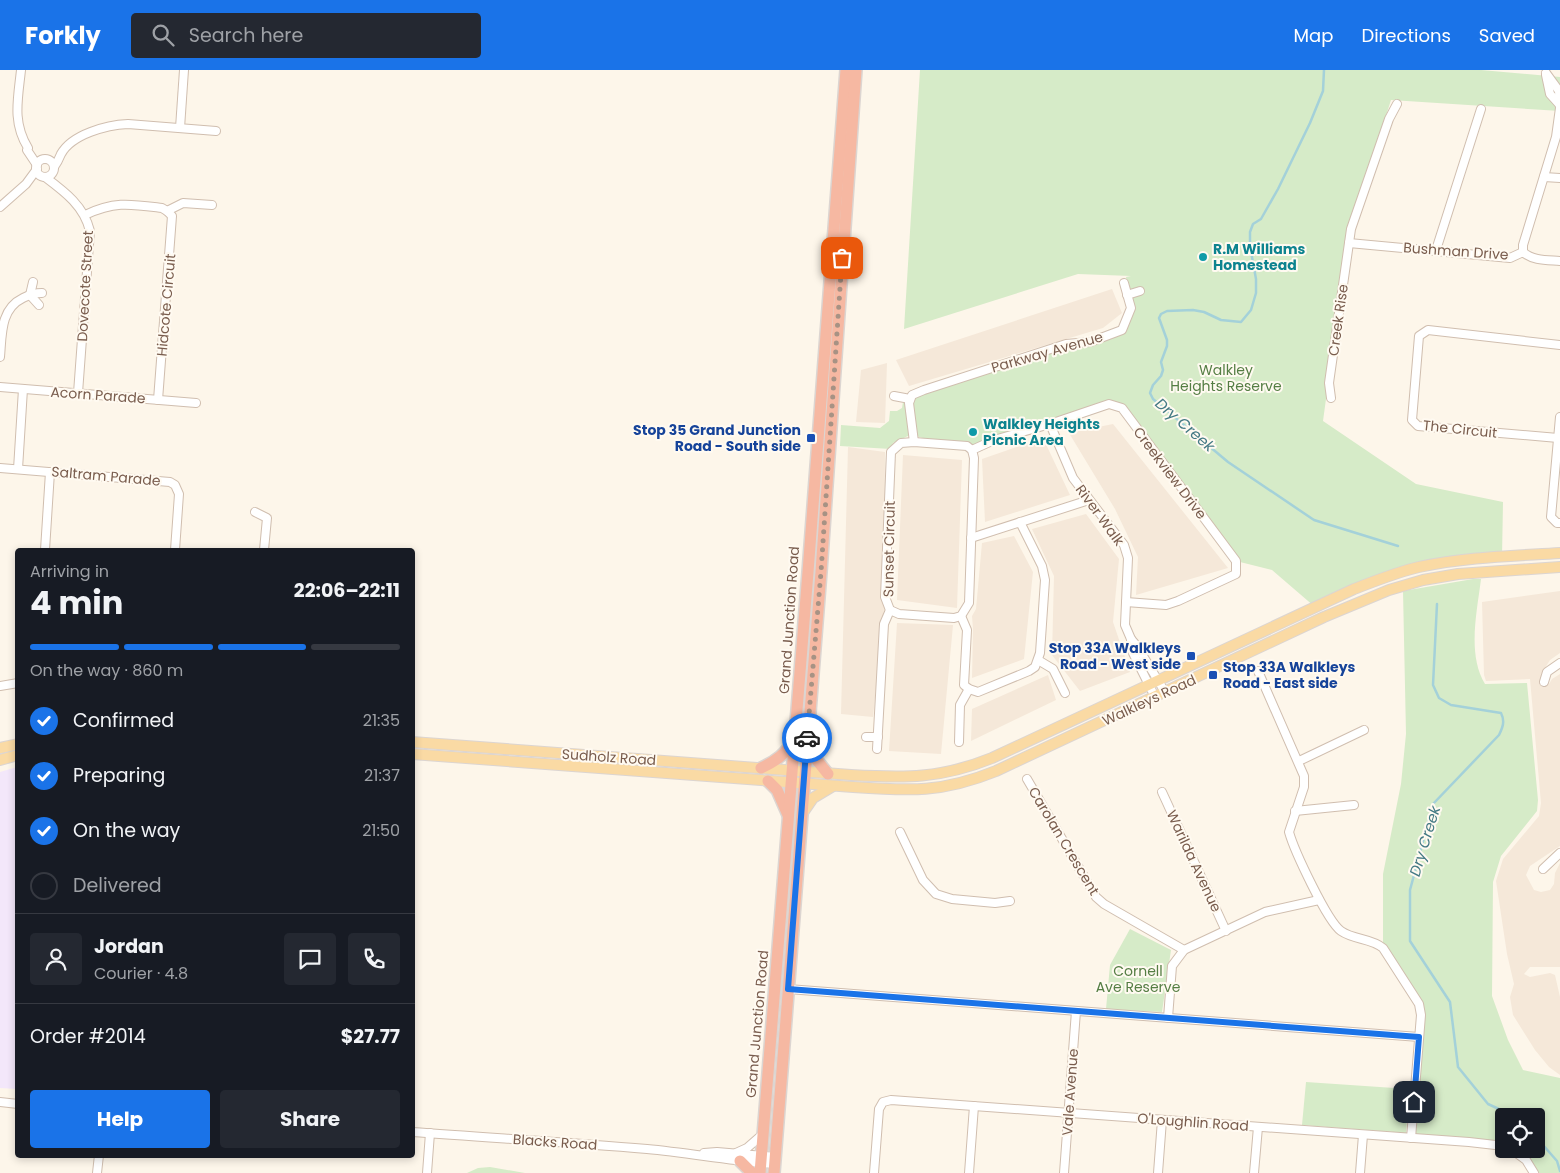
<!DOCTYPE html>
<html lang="en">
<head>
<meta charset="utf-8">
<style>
  body { margin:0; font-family:Poppins,sans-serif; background:#242831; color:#f1f3f6; height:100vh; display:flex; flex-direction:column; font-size:19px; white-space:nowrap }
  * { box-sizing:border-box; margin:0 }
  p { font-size:16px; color:#9ea1a6 }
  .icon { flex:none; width:28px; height:28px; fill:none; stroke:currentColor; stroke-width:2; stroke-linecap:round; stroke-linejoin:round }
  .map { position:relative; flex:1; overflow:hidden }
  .sheet { position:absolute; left:15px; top:478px; width:400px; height:610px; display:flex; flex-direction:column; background:#171b24; border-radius:5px; box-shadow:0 2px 8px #0003 }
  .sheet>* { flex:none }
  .buttons { position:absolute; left:1495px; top:1038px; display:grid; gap:10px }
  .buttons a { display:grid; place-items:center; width:50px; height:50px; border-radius:5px; background:#171b24; box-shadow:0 2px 8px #0003; font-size:25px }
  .pin { position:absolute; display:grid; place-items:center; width:42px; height:42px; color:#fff; margin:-21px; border-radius:10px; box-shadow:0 2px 8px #0006 }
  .courier { position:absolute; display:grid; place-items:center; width:50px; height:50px; margin:-25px; border:4px solid #1a73e8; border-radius:50%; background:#fff; color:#222; box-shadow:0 1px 6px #0007 }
  .overview em { font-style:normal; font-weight:700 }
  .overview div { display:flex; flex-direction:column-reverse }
  .overview { display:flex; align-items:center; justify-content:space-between; height:85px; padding:0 15px }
  h1 { font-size:32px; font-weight:700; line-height:38px }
  .bar { display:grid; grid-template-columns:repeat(4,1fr); gap:8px 5px; align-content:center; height:60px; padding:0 15px }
  .bar i { height:6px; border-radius:4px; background:#363941 }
  .bar .active { background:#1a73e8 }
  .bar p { grid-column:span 4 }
  .line { display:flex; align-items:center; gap:12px; padding:0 15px; border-top:1px solid #363941 }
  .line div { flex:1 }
  .round { display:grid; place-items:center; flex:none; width:52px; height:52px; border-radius:5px; background:#242831 }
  ol { padding:0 15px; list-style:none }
  li { display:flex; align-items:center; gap:15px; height:55px }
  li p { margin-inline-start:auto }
  li .icon { padding:5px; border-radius:50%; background:#1a73e8; color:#fff; stroke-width:4 }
  li:last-child { color:#9ea1a6 }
  li i { width:28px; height:28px; border:2px solid #363941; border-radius:50% }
  .action { display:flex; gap:10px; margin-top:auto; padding:10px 15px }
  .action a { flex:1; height:58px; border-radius:5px; background:#1a73e8; color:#fff; font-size:20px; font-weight:700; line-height:58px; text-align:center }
  .action a+a { background:#242831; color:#f1f3f6 }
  header { display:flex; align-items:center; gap:30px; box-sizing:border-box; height:70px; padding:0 25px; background:#1a73e8; color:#fff }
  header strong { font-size:24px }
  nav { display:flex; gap:28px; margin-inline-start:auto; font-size:18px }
  .search { width:350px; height:45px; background:#242831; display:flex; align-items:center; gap:12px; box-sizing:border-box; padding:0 18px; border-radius:5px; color:#9ea1a6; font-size:19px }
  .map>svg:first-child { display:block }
</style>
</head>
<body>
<header>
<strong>Forkly</strong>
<div class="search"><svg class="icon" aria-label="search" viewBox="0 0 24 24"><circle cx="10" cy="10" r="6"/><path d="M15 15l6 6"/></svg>Search here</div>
<nav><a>Map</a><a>Directions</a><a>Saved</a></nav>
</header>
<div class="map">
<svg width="1560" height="1103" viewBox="0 0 1560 1103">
  <rect width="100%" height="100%" fill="#fdf6ea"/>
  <g fill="#f5e8d9">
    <path d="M 1112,219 L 1122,243 L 1103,258 L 909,316 L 896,290 Z"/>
    <path d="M 887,293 L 885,353 L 856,352 L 861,300 Z"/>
    <path d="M 1113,354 L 1228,498 L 1136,525 L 1138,487 L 1115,439 L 1069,363 Z"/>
    <path d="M 1043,368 L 1070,425 L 985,452 L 982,389 Z"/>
    <path d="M 848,377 L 885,382 L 884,539 L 873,647 L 841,644 Z"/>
    <path d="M 903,385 L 962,390 L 957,538 L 897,530 Z"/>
    <path d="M 1086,444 L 1119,489 L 1113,552 L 1130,602 L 1080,621 L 1052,585 L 1054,506 L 1032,459 Z"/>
    <path d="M 1014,466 L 1033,502 L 1024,589 L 972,608 L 973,559 L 972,546 L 976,539 L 982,473 Z"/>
    <path d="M 1560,521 L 1560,583 L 1550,590 L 1541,604 L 1542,617 L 1549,614 L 1552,609 L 1560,604 L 1560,776 L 1530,796 L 1526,805 L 1534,820 L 1541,822 L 1550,820 L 1554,814 L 1555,803 L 1560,793 L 1560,897 L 1530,897 L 1524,904 L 1530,907 L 1550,903 L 1555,905 L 1560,927 L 1560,1005 L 1549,997 L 1535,980 L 1513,945 L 1510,927 L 1514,914 L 1507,884 L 1496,811 L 1503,789 L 1539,746 L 1541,733 L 1530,609 L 1486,611 L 1484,605 L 1482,532 Z"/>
    <path d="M 897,553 L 953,555 L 941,684 L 889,681 Z"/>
    <path d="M 1048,605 L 1056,630 L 971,671 L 972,639 Z"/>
  </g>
  <path fill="#f3e7fa" d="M 17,697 L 18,697 L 17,1019 L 0,1018 L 0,702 Z"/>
  <g fill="#d6ebc8">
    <path d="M 920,0 L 1481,0 L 1560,7 L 1560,41 L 1391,30 L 1349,160 L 1323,351 L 1416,414 L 1503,432 L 1502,487 L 1406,501 L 1315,537 L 1272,500 L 1236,491 L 1122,338 L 1109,334 L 972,380 L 919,367 L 916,365 L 913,334 L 915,329 L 921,324 L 1066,274 L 1090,272 L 1122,260 L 1131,238 L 1126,207 L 1131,206 L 1078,204 L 904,259 Z"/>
    <path d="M 905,331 L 910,365 L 893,373 L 891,379 L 840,376 L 841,355 L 880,358 L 889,351 L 890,341 L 897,341 L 902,338 L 903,332 Z"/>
    <path d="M 1473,509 L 1481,509 C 1477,542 1467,584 1485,614 L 1527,613 L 1538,730 L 1537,741 L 1501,786 L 1493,812 L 1492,926 L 1508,970 L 1523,1000 L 1560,1008 L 1560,1103 L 1534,1103 L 1510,1079 L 1536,1079 L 1536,1046 L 1504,1046 L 1504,1077 L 1411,1068 L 1421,941 L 1383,878 L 1383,804 L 1401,714 L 1406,664 L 1403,521 Z"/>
    <path d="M 1130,859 L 1171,880 L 1162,942 L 1106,939 L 1110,895 Z"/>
    <path d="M 1306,1012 L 1409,1019 L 1406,1063 L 1302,1055 Z"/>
    <path d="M 490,1097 L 525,1103 L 467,1103 L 478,1098 Z"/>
  </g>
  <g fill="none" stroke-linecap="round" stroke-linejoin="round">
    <g stroke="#a4d1d9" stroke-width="2.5">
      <path d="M 1324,0 L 1323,21 L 1310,53 L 1278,119 L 1261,149 L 1253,154 L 1250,162 L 1250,176 L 1256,209 L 1256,223 L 1251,240 L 1241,252 L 1221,250 L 1204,242 L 1193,240 L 1167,241 L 1161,244 L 1159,248 L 1167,270 L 1167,276 L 1161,292 L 1163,300 L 1161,306 L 1153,315 L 1150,323 L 1153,329 L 1228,392 L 1314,450 L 1398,476"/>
      <path d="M 1437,534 L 1433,615 L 1439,628 L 1451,635 L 1501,643 C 1505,651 1503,657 1499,665 L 1433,734 L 1410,820 L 1410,871 L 1450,932 L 1458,997 L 1488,1034 L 1514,1046"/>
      <path d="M 1536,1067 L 1557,1091 L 1560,1101"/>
    </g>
    <defs>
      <g id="minor">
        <path d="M 21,0 C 18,29 12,52 28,78 L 27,80 L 37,95"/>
        <path d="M 1546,5 L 1550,24 L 1559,34"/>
        <path d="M 180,58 L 184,0"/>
        <circle cx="45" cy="98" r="9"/>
        <path d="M 54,97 C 57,93 59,89 61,84 C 72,64 107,55 128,54 L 216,61"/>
        <path d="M 45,107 C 65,122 84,136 90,161 L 78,323"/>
        <path d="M 1544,107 L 1560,108"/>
        <path d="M 0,137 L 26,114 L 37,99"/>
        <path d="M 167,141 L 183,133 L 212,135"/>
        <path d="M 85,145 C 115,131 130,134 162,138 L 167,141 L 172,146 L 158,330"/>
        <path d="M 1349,173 L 1510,188 L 1523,182 C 1533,191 1547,190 1560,191"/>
        <path d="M 1436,180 L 1481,39"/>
        <path d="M 1523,182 L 1523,175 L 1556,67 L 1560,38 L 1559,21 L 1546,3"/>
        <path d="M 33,212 L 30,225 L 39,235"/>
        <path d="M 1127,225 L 1140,221"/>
        <path d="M 0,287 C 2,265 0,239 23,228 C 29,225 34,223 42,223"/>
        <path d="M 0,317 L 196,333"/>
        <path d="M 894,326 L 910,329"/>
        <path d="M 1331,328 L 1329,313 L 1351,159 L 1389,49 L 1397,34"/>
        <path d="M 1560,347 L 1551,447 L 1557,453 L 1560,453"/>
        <path d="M 1050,354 L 1073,408 L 1124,475 L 1128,488 L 1125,555 L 1131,569 L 1133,583 L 1155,627"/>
        <path d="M 1558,368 L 1418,356 L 1412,350 L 1419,266 L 1428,260 L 1560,275"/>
        <path d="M 914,372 L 967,376 L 972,380 L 974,388 L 969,533 L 961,546 L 954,548 L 899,544 L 890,540 L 885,527 L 891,382 L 901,373 Z"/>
        <path d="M 914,372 L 909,333 L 912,325 L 924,320 L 1066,274 L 1090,272 L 1122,260 L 1131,238 L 1124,213"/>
        <path d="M 972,380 L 994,370 L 1050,354 L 1109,334 L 1122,338 L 1236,491 L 1236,504 L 1178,531 L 1166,535 L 1126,532"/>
        <path d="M 0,398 L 170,412 L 175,415 L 179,424 L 175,480"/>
        <path d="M 18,399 L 23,319"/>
        <path d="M 255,442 L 267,448 L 264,480"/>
        <path d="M 971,468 L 1089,430"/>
        <path d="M 45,480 L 50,402"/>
        <path d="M 961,546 L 967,560 L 964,615 L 969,619 L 978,622 L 1029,601 L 1035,597 L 1040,583 L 1045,510 L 1042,496 L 1020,452"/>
        <path d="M 1131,569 L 1137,576 L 1165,622"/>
        <path d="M 1038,590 L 1053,599 L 1065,623"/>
        <path d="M 1258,601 L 1304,706 L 1304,717 L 1289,762 C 1294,780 1327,851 1341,861 C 1354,870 1371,868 1383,878 L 1419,934 L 1421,945 L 1411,1068"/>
        <path d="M 1544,612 L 1547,602 L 1560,593"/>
        <path d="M 0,616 L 18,613"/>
        <path d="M 866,667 L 878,667"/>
        <path d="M 959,672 L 960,635 L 969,619"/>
        <path d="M 877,679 L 884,554 L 890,540"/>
        <path d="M 1299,691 L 1364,660"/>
        <path d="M 1027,709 L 1096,827 L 1104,834 L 1184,880 L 1265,842 L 1319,830"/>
        <path d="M 1162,722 L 1226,861"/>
        <path d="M 1295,741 L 1354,735"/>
        <path d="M 900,762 L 923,810 L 936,824 L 952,829 L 995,833 L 1010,831"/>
        <path d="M 1543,799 L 1560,783"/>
        <path d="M 788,919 L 1419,967"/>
        <path d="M 1168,948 L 1172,896 L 1184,880"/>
        <path d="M 0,1032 L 18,1034"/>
        <path d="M 412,1062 C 491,1068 569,1072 647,1079 C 690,1083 732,1091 775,1094"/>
        <path d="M 1511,1079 L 1526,1090 L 1534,1103"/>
        <path d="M 704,1083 L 717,1082 L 775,1087"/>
        <path d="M 736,1083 L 747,1078 L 763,1064"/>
        <path d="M 97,1103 L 99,1085"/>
        <path d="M 427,1103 L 430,1063"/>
        <path d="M 874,1103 L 879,1039 L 883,1032 L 891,1030 L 1469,1072 L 1504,1076"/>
        <path d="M 969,1103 L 974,1036"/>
        <path d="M 1064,1103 L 1076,941"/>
        <path d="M 1158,1103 L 1162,1050"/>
        <path d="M 1254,1103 L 1258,1057"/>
        <path d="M 1360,1103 L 1363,1065"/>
      </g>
      <g id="major">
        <path d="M 412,672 L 851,705 C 905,708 940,709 992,688 L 1354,519 C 1375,511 1397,502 1419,497 C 1465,487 1513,486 1560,483"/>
        <path d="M 0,678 L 18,674"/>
        <path d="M 412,684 L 853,717 C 910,721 942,723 996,701 L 1324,547 L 1389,520 L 1423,510 L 1458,504 L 1560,497"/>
        <path d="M 0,690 L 18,685"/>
        <path d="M 802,744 L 813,728 L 833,716"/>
      </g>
      <g id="highway">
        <path d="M 810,671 L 816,689 L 828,704"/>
        <path d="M 761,698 C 776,691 786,684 794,669"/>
        <path d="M 768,711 L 777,720 L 788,745"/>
        <path d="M 740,1091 L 752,1103"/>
        <path d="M 760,1103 L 808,502 L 846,0"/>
        <path d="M 774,1103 L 821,502 L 856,0"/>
      </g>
    </defs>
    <use href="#minor" stroke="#d0beaf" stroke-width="10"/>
    <use href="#major" stroke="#dcd5d1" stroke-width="12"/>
    <use href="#highway" stroke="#dcd5d1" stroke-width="14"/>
    <use href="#minor" stroke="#fff" stroke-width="8"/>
    <use href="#major" stroke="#fadaa4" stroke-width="10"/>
    <use href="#highway" stroke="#f6b8a2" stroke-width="11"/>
  </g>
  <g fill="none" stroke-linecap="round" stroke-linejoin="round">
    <path stroke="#a79284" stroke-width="5" stroke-dasharray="0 9" d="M 807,668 L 821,502 L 842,188"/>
    <path stroke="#1a73e8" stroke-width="6" d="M 807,668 L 788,919 L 1419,967 L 1414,1032"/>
  </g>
  <g fill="#0f9aa8" stroke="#fffaf1" stroke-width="2">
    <circle cx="1203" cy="187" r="5"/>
    <circle cx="973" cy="362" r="5"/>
  </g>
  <g fill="#1a4fb4" stroke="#fffaf1" stroke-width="2">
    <rect x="806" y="363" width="10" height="10" rx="2.5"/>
    <rect x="1186" y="581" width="10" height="10" rx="2.5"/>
    <rect x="1208" y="600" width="10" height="10" rx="2.5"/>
  </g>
  <g text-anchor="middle" stroke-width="4" stroke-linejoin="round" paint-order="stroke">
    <g font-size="14" font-weight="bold" fill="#0d838f" stroke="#fffaf1" text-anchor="start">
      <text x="1213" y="184">R.M Williams<tspan x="1213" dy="16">Homestead</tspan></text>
      <text x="983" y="359">Walkley Heights<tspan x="983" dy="16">Picnic Area</tspan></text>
    </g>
    <g font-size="14" fill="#795c4d" stroke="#fffaf1">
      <text transform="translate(1456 181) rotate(4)" y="5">Bushman Drive</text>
      <text transform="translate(85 216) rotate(-87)" y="5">Dovecote Street</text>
      <text transform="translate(166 235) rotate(-85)" y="5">Hidcote Circuit</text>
      <text transform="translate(1338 250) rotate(-82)" y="5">Creek Rise</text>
      <text transform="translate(1047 282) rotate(-16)" y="5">Parkway Avenue</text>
      <text transform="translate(98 325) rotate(4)" y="5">Acorn Parade</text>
      <text transform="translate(1460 359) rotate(6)" y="5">The Circuit</text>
      <text transform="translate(1170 403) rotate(53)" y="5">Creekview Drive</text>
      <text transform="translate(106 406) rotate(5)" y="5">Saltram Parade</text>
      <text transform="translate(1100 445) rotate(54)" y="5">River Walk</text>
      <text transform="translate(889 479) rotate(-89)" y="5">Sunset Circuit</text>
      <text transform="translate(789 550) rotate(-86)" y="5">Grand Junction Road</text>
      <text transform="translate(1149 630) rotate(-25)" y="5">Walkleys Road</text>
      <text transform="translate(609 687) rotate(4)" y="5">Sudholz Road</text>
      <text transform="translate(1064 771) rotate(59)" y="5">Carolan Crescent</text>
      <text transform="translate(1194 791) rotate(65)" y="5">Warilda Avenue</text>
      <text transform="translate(757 954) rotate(-85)" y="5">Grand Junction Road</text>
      <text transform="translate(1070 1022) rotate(-86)" y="5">Vale Avenue</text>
      <text transform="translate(1193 1052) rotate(4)" y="5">O'Loughlin Road</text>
      <text transform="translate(555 1072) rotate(4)" y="5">Blacks Road</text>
    </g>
    <g font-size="14" fill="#557e44" stroke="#fffaf1">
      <text x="1226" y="305">Walkley<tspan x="1226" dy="16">Heights Reserve</tspan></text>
      <text x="1138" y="906">Cornell<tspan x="1138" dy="16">Ave Reserve</tspan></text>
    </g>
    <g font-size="14" font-weight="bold" fill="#164399" stroke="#fffaf1" text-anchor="end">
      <text x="801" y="365">Stop 35 Grand Junction<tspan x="801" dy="16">Road - South side</tspan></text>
      <text x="1181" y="583">Stop 33A Walkleys<tspan x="1181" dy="16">Road - West side</tspan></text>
      <text x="1223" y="602" text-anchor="start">Stop 33A Walkleys<tspan x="1223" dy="16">Road - East side</tspan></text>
    </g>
    <g font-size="15" font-style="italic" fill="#437984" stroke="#fffaf1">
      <text transform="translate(1185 355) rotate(41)" y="5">Dry Creek</text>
      <text transform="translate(1425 771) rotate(-73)" y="5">Dry Creek</text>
    </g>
  </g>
</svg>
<div class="buttons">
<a><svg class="icon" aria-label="locate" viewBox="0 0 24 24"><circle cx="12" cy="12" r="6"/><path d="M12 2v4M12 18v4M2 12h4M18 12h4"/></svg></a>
</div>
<div class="pin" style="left:842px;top:188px;background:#ea580c"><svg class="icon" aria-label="bag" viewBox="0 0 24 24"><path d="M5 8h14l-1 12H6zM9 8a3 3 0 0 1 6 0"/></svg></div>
<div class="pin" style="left:1414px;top:1032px;background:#1f2937"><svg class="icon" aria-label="home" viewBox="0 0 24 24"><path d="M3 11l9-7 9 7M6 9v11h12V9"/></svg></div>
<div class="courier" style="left:807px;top:668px"><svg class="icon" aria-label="car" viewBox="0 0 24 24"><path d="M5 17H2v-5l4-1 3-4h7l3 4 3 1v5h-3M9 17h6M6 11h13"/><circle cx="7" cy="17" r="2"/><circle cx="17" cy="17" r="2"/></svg></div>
<section class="sheet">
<div class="overview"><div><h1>4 min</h1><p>Arriving in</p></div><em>22:06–22:11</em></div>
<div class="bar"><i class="active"></i><i class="active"></i><i class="active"></i><i></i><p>On the way · 860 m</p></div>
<ol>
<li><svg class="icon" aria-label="check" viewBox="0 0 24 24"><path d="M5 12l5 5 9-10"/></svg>Confirmed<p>21:35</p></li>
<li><svg class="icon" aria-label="check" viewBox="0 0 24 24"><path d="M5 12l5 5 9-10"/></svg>Preparing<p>21:37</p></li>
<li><svg class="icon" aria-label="check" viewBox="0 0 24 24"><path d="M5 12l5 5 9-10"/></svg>On the way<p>21:50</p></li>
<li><i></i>Delivered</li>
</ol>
<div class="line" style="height:90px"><a class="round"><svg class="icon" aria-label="person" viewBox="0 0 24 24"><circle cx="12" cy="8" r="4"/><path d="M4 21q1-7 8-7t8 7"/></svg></a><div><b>Jordan</b><p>Courier · 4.8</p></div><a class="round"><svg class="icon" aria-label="chat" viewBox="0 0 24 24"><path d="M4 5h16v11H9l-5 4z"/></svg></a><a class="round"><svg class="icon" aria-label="phone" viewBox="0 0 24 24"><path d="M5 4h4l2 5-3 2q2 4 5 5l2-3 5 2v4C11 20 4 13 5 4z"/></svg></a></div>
<div class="line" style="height:65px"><div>Order #2014</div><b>$27.77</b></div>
<div class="action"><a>Help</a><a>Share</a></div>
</section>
</div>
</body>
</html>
